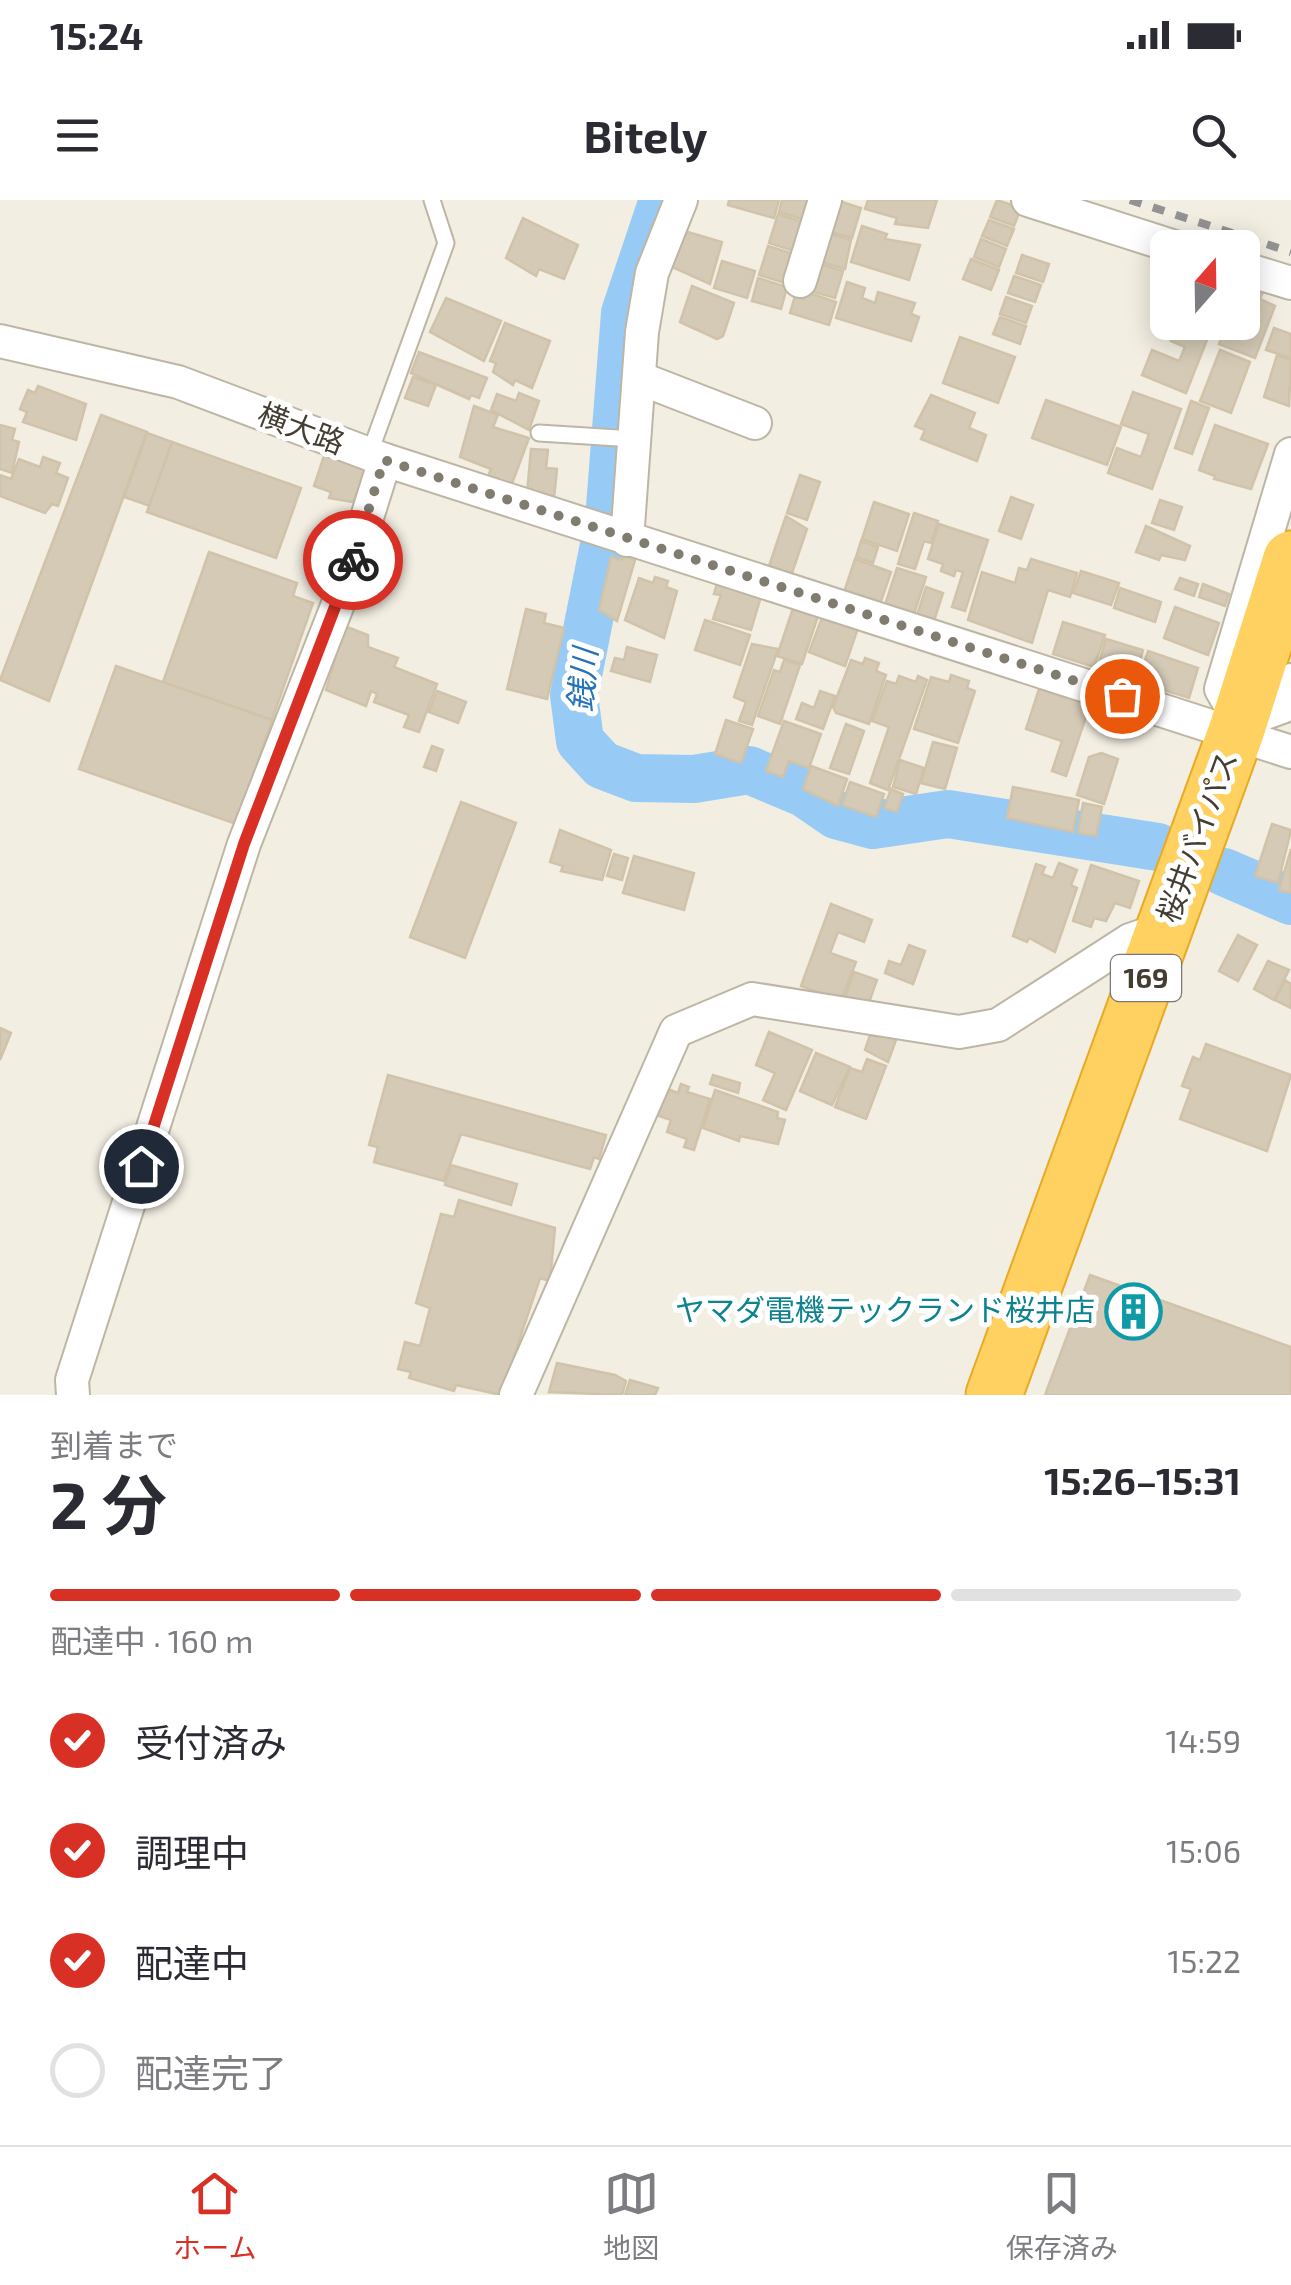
<!DOCTYPE html>
<html lang="ja">
<head>
<meta charset="utf-8">
<style>
  body { margin:0; font-family:"Exo 2","Noto Sans JP",sans-serif; background:#f7f7f7; color:#2b2b33; height:100vh; display:flex; flex-direction:column; font-size:38px; white-space:nowrap }
  * { box-sizing:border-box; margin:0 }
  p { font-size:32px; color:#7c7c81 }
  .icon { flex:none; width:55px; height:55px; fill:none; stroke:currentColor; stroke-width:2; stroke-linecap:round; stroke-linejoin:round }
  .map { position:relative; height:1195px; overflow:hidden }
  .sheet { display:flex; flex-direction:column; background:#fff; flex:1 }
  .sheet>* { flex:none }
  .needle { width:65px; rotate:20deg }
  .buttons { position:absolute; left:1150px; top:30px; display:grid; gap:20px }
  .buttons a { display:grid; place-items:center; width:110px; height:110px; border-radius:15px; background:#fff; box-shadow:0 5px 25px #0003; font-size:50px }
  .pin { position:absolute; display:grid; place-items:center; width:85px; height:85px; color:#fff; margin:-42px; border:5px solid #fff; border-radius:50%; box-shadow:0 2px 10px #0007 }
  .courier { position:absolute; display:grid; place-items:center; width:100px; height:100px; margin:-50px; border:8px solid #d93025; border-radius:50%; background:#fff; color:#222; box-shadow:0 2px 12px #0007 }
  .headline em { font-style:normal; font-weight:700 }
  .headline div { display:flex; flex-direction:column-reverse }
  .headline { display:flex; align-items:center; justify-content:space-between; height:170px; padding:0 50px }
  h1 { font-size:65px; font-weight:700; line-height:75px }
  .bar { display:grid; grid-template-columns:repeat(4,1fr); gap:15px 10px; align-content:center; height:120px; padding:0 50px }
  .bar i { height:12px; border-radius:8px; background:#e1e1e2 }
  .bar .selected { background:#d93025 }
  .bar p { grid-column:span 4 }
  ol { padding:0 50px; list-style:none }
  li { display:flex; align-items:center; gap:30px; height:110px }
  li p { margin-inline-start:auto }
  li .icon { padding:10px; border-radius:50%; background:#d93025; color:#fff; stroke-width:4 }
  li:last-child { color:#7c7c81 }
  li i { width:55px; height:55px; border:5px solid #e1e1e2; border-radius:50% }
  .status { display:flex; justify-content:space-between; align-items:center; height:70px; padding:0 50px; background:#fff; direction:ltr }
  .status svg { height:28px; fill:currentColor }
  header { display:flex; justify-content:space-between; align-items:center; height:130px; padding:0 50px; background:#fff; font-size:45px; font-weight:700 }
  .menu { display:flex; justify-content:space-around; align-items:center; height:140px; border-top:2px solid #e1e1e2; background:#fff; font-size:28px; color:#7c7c81 }
  .menu a { display:grid; justify-items:center; gap:5px }
  .menu .selected { color:#d93025 }
  .map>svg:first-child { display:block }
</style>
</head>
<body>
<div class="status"><b>15:24</b><svg viewBox="0 0 49 12"><path d="M0 12V9h3v3zM5 12V6h3v6zM10 12V3h3v9zM15 12V0h3v12zM26 1h20v11H26zM47 4h2v5h-2z"/></svg></div>
<header><svg class="icon" aria-label="menu" viewBox="0 0 24 24"><path d="M4 6h16M4 12h16M4 18h16"/></svg>Bitely<svg class="icon" aria-label="search" viewBox="0 0 24 24"><circle cx="10" cy="10" r="6"/><path d="M15 15l6 6"/></svg></header>
<div class="map">
<svg width="1291" height="1195" viewBox="0 0 1291 1195">
  <rect width="100%" height="100%" fill="#f3eee2"/>
  <g fill="none" stroke-linecap="round" stroke-linejoin="round">
    <g stroke="#97cbf6" stroke-width="48">
      <path d="M 663,0 L 625,113 L 609,320 L 574,495 L 580,541 L 602,565 L 636,578 L 694,579 L 749,570 L 804,593 L 836,615 L 873,625 L 948,614 L 1158,647"/>
      <path d="M 1224,672 L 1291,701"/>
    </g>
  </g>
  <g fill="#d4cab6" stroke="#d0c3a9" stroke-width="2.5">
    <path d="M 729,0 L 779,0 L 774,18 L 728,5 Z"/>
    <path d="M 782,0 L 811,0 L 805,20 L 779,12 Z"/>
    <path d="M 836,0 L 861,8 L 852,38 L 830,32 Z"/>
    <path d="M 868,0 L 937,0 L 928,28 L 895,24 L 897,18 L 865,9 Z"/>
    <path d="M 997,0 L 1021,8 L 1014,26 L 990,17 Z"/>
    <path d="M 778,14 L 803,22 L 794,51 L 769,43 Z"/>
    <path d="M 523,18 L 578,45 L 564,79 L 539,69 L 536,76 L 506,58 Z"/>
    <path d="M 989,20 L 1014,29 L 1007,46 L 982,36 Z"/>
    <path d="M 862,26 L 887,34 L 885,39 L 920,45 L 909,80 L 851,62 Z"/>
    <path d="M 681,30 L 722,42 L 710,84 L 670,66 Z"/>
    <path d="M 827,33 L 851,40 L 845,69 L 818,61 Z"/>
    <path d="M 981,39 L 1006,49 L 999,67 L 974,57 Z"/>
    <path d="M 768,46 L 794,54 L 785,83 L 759,75 Z"/>
    <path d="M 1022,55 L 1049,64 L 1043,82 L 1016,73 Z"/>
    <path d="M 971,59 L 999,70 L 991,90 L 963,79 Z"/>
    <path d="M 722,61 L 755,71 L 747,98 L 714,88 Z"/>
    <path d="M 818,63 L 843,71 L 835,98 L 810,91 Z"/>
    <path d="M 1014,76 L 1041,85 L 1035,102 L 1008,93 Z"/>
    <path d="M 758,78 L 787,87 L 781,109 L 752,101 Z"/>
    <path d="M 847,82 L 865,88 L 862,98 L 875,103 L 878,92 L 915,103 L 911,114 L 919,117 L 911,141 L 836,118 Z"/>
    <path d="M 1242,85 L 1264,90 L 1260,99 L 1275,106 L 1255,158 L 1219,144 L 1228,122 L 1242,122 Z"/>
    <path d="M 692,86 L 734,103 L 723,136 L 717,139 L 680,122 Z"/>
    <path d="M 806,92 L 836,102 L 829,125 L 790,113 L 795,96 L 804,99 Z"/>
    <path d="M 1006,97 L 1032,106 L 1026,123 L 1000,114 Z"/>
    <path d="M 446,98 L 501,121 L 484,161 L 430,132 Z"/>
    <path d="M 1168,108 L 1168,122 L 1214,122 L 1186,193 L 1142,175 L 1152,150 L 1179,161 L 1185,147 L 1171,141 L 1175,131 L 1161,125 Z"/>
    <path d="M 1000,117 L 1026,126 L 1020,144 L 993,134 Z"/>
    <path d="M 505,123 L 550,141 L 532,188 L 515,180 L 513,185 L 493,172 L 496,163 L 490,161 Z"/>
    <path d="M 1274,128 L 1291,134 L 1291,158 L 1266,150 Z"/>
    <path d="M 960,137 L 1015,157 L 998,203 L 943,183 Z"/>
    <path d="M 1220,150 L 1250,162 L 1231,213 L 1200,201 Z"/>
    <path d="M 419,152 L 487,178 L 479,198 L 471,195 L 469,199 L 411,173 Z"/>
    <path d="M 1277,155 L 1291,160 L 1289,206 L 1264,197 Z"/>
    <path d="M 413,177 L 436,185 L 428,206 L 405,198 Z"/>
    <path d="M 38,186 L 86,204 L 76,240 L 23,222 L 27,212 L 20,209 L 28,190 L 35,193 Z"/>
    <path d="M 1133,192 L 1181,209 L 1152,289 L 1108,273 L 1117,248 L 1141,257 L 1149,234 L 1121,224 Z"/>
    <path d="M 519,193 L 539,201 L 529,230 L 491,210 L 497,194 L 516,201 Z"/>
    <path d="M 931,195 L 975,213 L 969,228 L 986,235 L 977,261 L 921,239 L 925,230 L 915,226 Z"/>
    <path d="M 1046,200 L 1121,227 L 1107,265 L 1032,238 Z"/>
    <path d="M 1191,201 L 1209,208 L 1192,254 L 1175,248 Z"/>
    <path d="M 474,206 L 498,215 L 493,227 L 529,238 L 510,289 L 486,281 L 491,269 L 460,257 Z"/>
    <path d="M 101,215 L 147,232 L 49,501 L 0,480 Z"/>
    <path d="M 0,225 L 15,229 L 12,240 L 19,242 L 12,273 L 0,269 Z"/>
    <path d="M 1215,225 L 1268,244 L 1251,289 L 1214,279 L 1215,276 L 1199,270 Z"/>
    <path d="M 147,233 L 172,242 L 150,306 L 124,297 Z"/>
    <path d="M 172,242 L 301,288 L 276,358 L 147,312 Z"/>
    <path d="M 531,249 L 548,250 L 546,268 L 557,269 L 554,298 L 527,294 Z"/>
    <path d="M 326,250 L 366,269 L 353,302 L 329,298 L 331,292 L 314,286 Z"/>
    <path d="M 43,257 L 60,263 L 56,273 L 68,278 L 58,306 L 52,304 L 45,313 L 0,296 L 0,275 L 11,279 L 19,259 L 40,267 Z"/>
    <path d="M 800,275 L 820,282 L 807,320 L 787,313 Z"/>
    <path d="M 1011,297 L 1033,305 L 1021,339 L 999,331 Z"/>
    <path d="M 1160,300 L 1182,307 L 1174,330 L 1152,323 Z"/>
    <path d="M 874,302 L 909,314 L 897,351 L 862,339 Z"/>
    <path d="M 914,313 L 938,321 L 931,343 L 924,341 L 915,369 L 898,364 Z"/>
    <path d="M 786,316 L 807,329 L 791,376 L 768,369 Z"/>
    <path d="M 939,324 L 988,340 L 965,411 L 952,407 L 963,372 L 956,370 L 954,376 L 941,371 L 943,364 L 928,359 Z"/>
    <path d="M 327,325 L 351,333 L 340,366 L 316,358 Z"/>
    <path d="M 1146,326 L 1190,346 L 1185,360 L 1161,355 L 1159,360 L 1136,352 Z"/>
    <path d="M 861,341 L 878,347 L 873,363 L 856,357 Z"/>
    <path d="M 209,352 L 297,383 L 293,396 L 313,403 L 272,520 L 163,482 Z"/>
    <path d="M 623,356 L 635,360 L 617,421 L 599,410 L 611,357 L 622,360 Z"/>
    <path d="M 855,359 L 891,372 L 878,410 L 843,395 Z"/>
    <path d="M 1031,359 L 1077,373 L 1070,397 L 1048,390 L 1032,443 L 968,420 L 982,372 L 1015,383 L 1019,368 L 1027,370 Z"/>
    <path d="M 897,368 L 926,377 L 913,417 L 884,408 Z"/>
    <path d="M 1081,371 L 1119,383 L 1111,405 L 1073,393 Z"/>
    <path d="M 655,377 L 668,381 L 666,387 L 677,391 L 664,438 L 625,420 L 639,378 L 653,383 Z"/>
    <path d="M 1180,378 L 1198,384 L 1194,396 L 1175,389 Z"/>
    <path d="M 718,380 L 762,393 L 751,430 L 713,419 L 721,395 L 714,394 Z"/>
    <path d="M 1203,384 L 1229,394 L 1225,406 L 1199,397 Z"/>
    <path d="M 926,387 L 943,393 L 934,421 L 917,415 Z"/>
    <path d="M 1120,388 L 1161,402 L 1155,422 L 1114,408 Z"/>
    <path d="M 1175,407 L 1219,423 L 1208,455 L 1164,438 Z"/>
    <path d="M 793,408 L 818,416 L 802,464 L 777,456 Z"/>
    <path d="M 526,409 L 546,414 L 544,423 L 564,428 L 547,499 L 507,489 Z"/>
    <path d="M 823,415 L 858,428 L 845,466 L 809,452 Z"/>
    <path d="M 705,420 L 750,435 L 740,465 L 695,450 Z"/>
    <path d="M 1063,422 L 1105,435 L 1094,467 L 1053,454 Z"/>
    <path d="M 342,425 L 368,435 L 368,447 L 398,458 L 394,467 L 437,484 L 419,532 L 404,527 L 409,515 L 374,502 L 377,494 L 371,491 L 366,506 L 326,490 L 336,456 L 330,454 Z"/>
    <path d="M 1106,439 L 1143,450 L 1132,487 L 1096,472 Z"/>
    <path d="M 752,444 L 778,449 L 752,525 L 739,521 L 746,502 L 734,497 Z"/>
    <path d="M 627,447 L 657,455 L 650,482 L 611,471 L 615,458 L 624,460 Z"/>
    <path d="M 1148,451 L 1198,468 L 1189,498 L 1138,482 Z"/>
    <path d="M 865,458 L 879,463 L 876,471 L 886,475 L 869,524 L 836,513 L 833,507 L 851,460 L 863,464 Z"/>
    <path d="M 784,460 L 800,465 L 780,524 L 758,516 L 774,470 L 780,472 Z"/>
    <path d="M 116,466 L 272,520 L 236,624 L 79,569 Z"/>
    <path d="M 951,475 L 969,481 L 967,488 L 975,491 L 958,543 L 914,529 L 931,477 L 949,482 Z"/>
    <path d="M 899,476 L 916,482 L 918,476 L 927,480 L 888,590 L 870,583 L 889,527 L 872,521 L 887,481 L 896,484 Z"/>
    <path d="M 1039,489 L 1066,498 L 1069,491 L 1092,499 L 1066,576 L 1052,571 L 1062,541 L 1026,529 Z"/>
    <path d="M 437,491 L 466,502 L 458,523 L 429,512 Z"/>
    <path d="M 820,491 L 835,496 L 823,529 L 796,519 L 802,503 L 814,508 Z"/>
    <path d="M 726,520 L 753,529 L 741,563 L 715,554 Z"/>
    <path d="M 784,521 L 821,534 L 809,568 L 789,561 L 783,577 L 766,571 Z"/>
    <path d="M 846,524 L 864,531 L 849,574 L 830,568 Z"/>
    <path d="M 933,542 L 957,548 L 945,589 L 921,583 Z"/>
    <path d="M 432,546 L 443,550 L 436,571 L 424,567 Z"/>
    <path d="M 1101,553 L 1118,559 L 1104,604 L 1077,595 L 1089,557 Z"/>
    <path d="M 900,560 L 924,568 L 916,594 L 893,587 Z"/>
    <path d="M 811,566 L 847,579 L 838,606 L 803,589 Z"/>
    <path d="M 850,582 L 884,594 L 876,617 L 842,605 Z"/>
    <path d="M 1013,587 L 1079,600 L 1073,632 L 1007,618 Z"/>
    <path d="M 891,589 L 903,594 L 897,612 L 884,608 Z"/>
    <path d="M 461,602 L 516,623 L 465,758 L 410,737 Z"/>
    <path d="M 1083,603 L 1102,607 L 1096,636 L 1078,633 Z"/>
    <path d="M 1272,624 L 1291,630 L 1278,683 L 1255,676 Z"/>
    <path d="M 560,630 L 611,650 L 602,680 L 561,671 L 563,666 L 550,662 Z"/>
    <path d="M 1291,649 L 1291,693 L 1279,690 Z"/>
    <path d="M 614,654 L 628,658 L 622,680 L 607,676 Z"/>
    <path d="M 634,656 L 694,673 L 684,710 L 623,693 Z"/>
    <path d="M 1059,663 L 1077,670 L 1071,685 L 1077,688 L 1055,752 L 1029,738 L 1027,742 L 1013,736 L 1036,664 L 1045,667 L 1042,674 L 1053,678 Z"/>
    <path d="M 1091,665 L 1139,681 L 1130,708 L 1115,703 L 1106,721 L 1094,718 L 1091,727 L 1073,721 Z"/>
    <path d="M 831,704 L 872,720 L 864,742 L 838,732 L 830,753 L 856,762 L 841,801 L 801,786 Z"/>
    <path d="M 1238,735 L 1257,745 L 1238,781 L 1219,771 Z"/>
    <path d="M 909,745 L 925,751 L 913,784 L 885,773 L 889,761 L 901,765 Z"/>
    <path d="M 1268,761 L 1289,770 L 1274,800 L 1254,789 Z"/>
    <path d="M 854,772 L 877,780 L 867,808 L 844,800 Z"/>
    <path d="M 1285,780 L 1291,784 L 1291,808 L 1275,800 Z"/>
    <path d="M 0,828 L 11,833 L 0,860 Z"/>
    <path d="M 769,832 L 812,850 L 786,910 L 763,900 L 775,873 L 756,865 Z"/>
    <path d="M 879,834 L 896,840 L 888,862 L 865,850 L 870,835 L 877,837 Z"/>
    <path d="M 1206,844 L 1291,875 L 1267,951 L 1180,919 L 1191,889 L 1182,886 L 1193,857 L 1200,860 Z"/>
    <path d="M 816,853 L 850,867 L 832,905 L 800,891 Z"/>
    <path d="M 867,859 L 886,866 L 866,919 L 835,907 L 850,868 L 862,872 Z"/>
    <path d="M 388,875 L 606,935 L 599,959 L 594,957 L 590,969 L 461,934 L 444,981 L 374,962 L 378,947 L 369,945 Z"/>
    <path d="M 713,875 L 740,883 L 738,893 L 710,884 Z"/>
    <path d="M 681,884 L 689,887 L 687,892 L 710,899 L 694,950 L 684,947 L 687,939 L 667,932 L 671,920 L 656,915 L 665,888 L 678,893 Z"/>
    <path d="M 715,890 L 778,912 L 777,918 L 785,920 L 778,944 L 740,936 L 739,941 L 703,928 Z"/>
    <path d="M 451,965 L 517,984 L 511,1005 L 445,985 Z"/>
    <path d="M 459,1000 L 555,1028 L 550,1081 L 540,1078 L 501,1195 L 456,1185 L 454,1191 L 409,1178 L 411,1172 L 398,1169 L 405,1142 L 420,1146 L 430,1108 L 416,1103 L 441,1014 L 454,1017 Z"/>
    <path d="M 1090,1075 L 1291,1147 L 1291,1195 L 1045,1195 Z"/>
    <path d="M 557,1163 L 615,1175 L 626,1181 L 622,1195 L 549,1192 Z"/>
    <path d="M 630,1180 L 658,1188 L 655,1195 L 625,1195 Z"/>
  </g>
  <g fill="none" stroke-linecap="round" stroke-linejoin="round">
    <defs>
      <g id="lane">
        <path d="M 539,233 L 634,239"/>
        <path d="M 369,255 L 446,43 L 432,0"/>
      </g>
      <g id="street">
        <path d="M 1028,0 L 1178,48"/>
        <path d="M 1242,68 L 1291,83"/>
        <path d="M 800,81 L 825,0"/>
        <path d="M 0,141 L 178,182 L 385,260 L 1291,552"/>
        <path d="M 639,178 L 755,223"/>
        <path d="M 1291,254 L 1221,489 L 1240,522 L 1282,507 L 1291,480"/>
        <path d="M 627,340 L 642,132 L 652,73 L 681,0"/>
        <path d="M 73,1195 L 72,1180 L 244,644 L 347,381 L 385,260"/>
        <path d="M 516,1195 L 676,831 L 752,799 L 959,832 L 998,825 L 1130,740 L 1165,728"/>
      </g>
      <path id="highway" d="M 994,1195 L 1236,532 L 1291,359"/>
    </defs>
    <use href="#lane" stroke="#beb6a4" stroke-width="19"/>
    <use href="#street" stroke="#beb6a4" stroke-width="36"/>
    <use href="#highway" stroke="#eaa924" stroke-width="59"/>
    <use href="#lane" stroke="#fff" stroke-width="15"/>
    <use href="#street" stroke="#fff" stroke-width="32"/>
    <use href="#highway" stroke="#ffd160" stroke-width="55"/>
    <path stroke="#939393" stroke-width="8" stroke-dasharray="12 12" stroke-linecap="butt" d="M 1130,0 L 1291,52"/>
  </g>
  <g fill="none" stroke-linecap="round" stroke-linejoin="round">
    <path stroke="#817c70" stroke-width="10" stroke-dasharray="0 18" d="M 353,360 L 384,260 L 1122,496"/>
    <path stroke="#d93025" stroke-width="12" d="M 141,966 L 244,644 L 353,360"/>
  </g>
  <defs>
    <symbol id="building-ring" viewBox="-11 -11 22 22"><circle r="9.5" fill="#fff" stroke="#0f9aa8" stroke-width="1.5"/><path d="M-4-6H4V6H1V3H-1V6H-4ZM-2.5-4.3h1.7v1.8h-1.7ZM.8-4.3h1.7v1.8H.8ZM-2.5-1h1.7V.8h-1.7ZM.8-1h1.7V.8H.8Z" fill="#0f9aa8"/></symbol>
  </defs>
  <g fill-rule="evenodd">
    <use href="#building-ring" x="1102" y="1080" width="63" height="63"/>
  </g>
  <g text-anchor="middle" stroke-width="10" stroke-linejoin="round" paint-order="stroke">
    <rect fill="#fff" stroke="#7c7870" stroke-width="2.5" x="1111" y="755" width="70" height="46" rx="8"/>
    <g font-size="28" font-weight="bold" fill="#443e32">
      <text x="1146" y="788">169</text>
    </g>
    <g font-size="30" fill="#443e32" stroke="#fff">
      <text transform="translate(301 229) rotate(21)" y="10">横大路</text>
      <text transform="translate(1198 637) rotate(-70)" y="10">桜井バイパス</text>
    </g>
    <g font-size="30" fill="#0d838f" stroke="#fff" text-anchor="end">
      <text x="1095" y="1121">ヤマダ電機テックランド桜井店</text>
    </g>
    <g font-size="32" font-style="italic" fill="#2473b8" stroke="#fff">
      <text transform="translate(583 480) rotate(-85)" y="11">銭川</text>
    </g>
  </g>
</svg>
<div class="buttons">
<a><svg class="needle" viewBox="-14 -14 28 28"><path d="M0-13l5 13h-10z" fill="#e53935"/><path d="M0 13l5-13h-10z" fill="#7c7c81"/></svg></a>
</div>
<div class="pin" style="left:1122px;top:496px;background:#ea580c"><svg class="icon" aria-label="bag" viewBox="0 0 24 24"><path d="M5 8h14l-1 12H6zM9 8a3 3 0 0 1 6 0"/></svg></div>
<div class="pin" style="left:141px;top:966px;background:#1f2937"><svg class="icon" aria-label="home" viewBox="0 0 24 24"><path d="M3 11l9-7 9 7M6 9v11h12V9"/></svg></div>
<div class="courier" style="left:353px;top:360px"><svg class="icon" aria-label="bike" viewBox="0 0 24 24"><circle cx="6" cy="16" r="4"/><circle cx="18" cy="16" r="4"/><path d="M6 16l4-8h5l3 8M10 8l3 8H6M13 5h3"/></svg></div>
</div>
<section class="sheet">
<div class="headline"><div><h1>2 分</h1><p>到着まで</p></div><em>15:26–15:31</em></div>
<div class="bar"><i class="selected"></i><i class="selected"></i><i class="selected"></i><i></i><p>配達中 · 160 m</p></div>
<ol>
<li><svg class="icon" aria-label="check" viewBox="0 0 24 24"><path d="M5 12l5 5 9-10"/></svg>受付済み<p>14:59</p></li>
<li><svg class="icon" aria-label="check" viewBox="0 0 24 24"><path d="M5 12l5 5 9-10"/></svg>調理中<p>15:06</p></li>
<li><svg class="icon" aria-label="check" viewBox="0 0 24 24"><path d="M5 12l5 5 9-10"/></svg>配達中<p>15:22</p></li>
<li><i></i>配達完了</li>
</ol>
</section>
<nav class="menu">
<a class="selected"><svg class="icon" aria-label="home" viewBox="0 0 24 24"><path d="M3 11l9-7 9 7M6 9v11h12V9"/></svg>ホーム</a>
<a><svg class="icon" aria-label="map" viewBox="0 0 24 24"><path d="M3 6l6-2 6 2 6-2v14l-6 2-6-2-6 2zM9 4v14M15 6v14"/></svg>地図</a>
<a><svg class="icon" aria-label="saved" viewBox="0 0 24 24"><path d="M7 4h10v16l-5-4-5 4z"/></svg>保存済み</a>
</nav>
</body>
</html>
